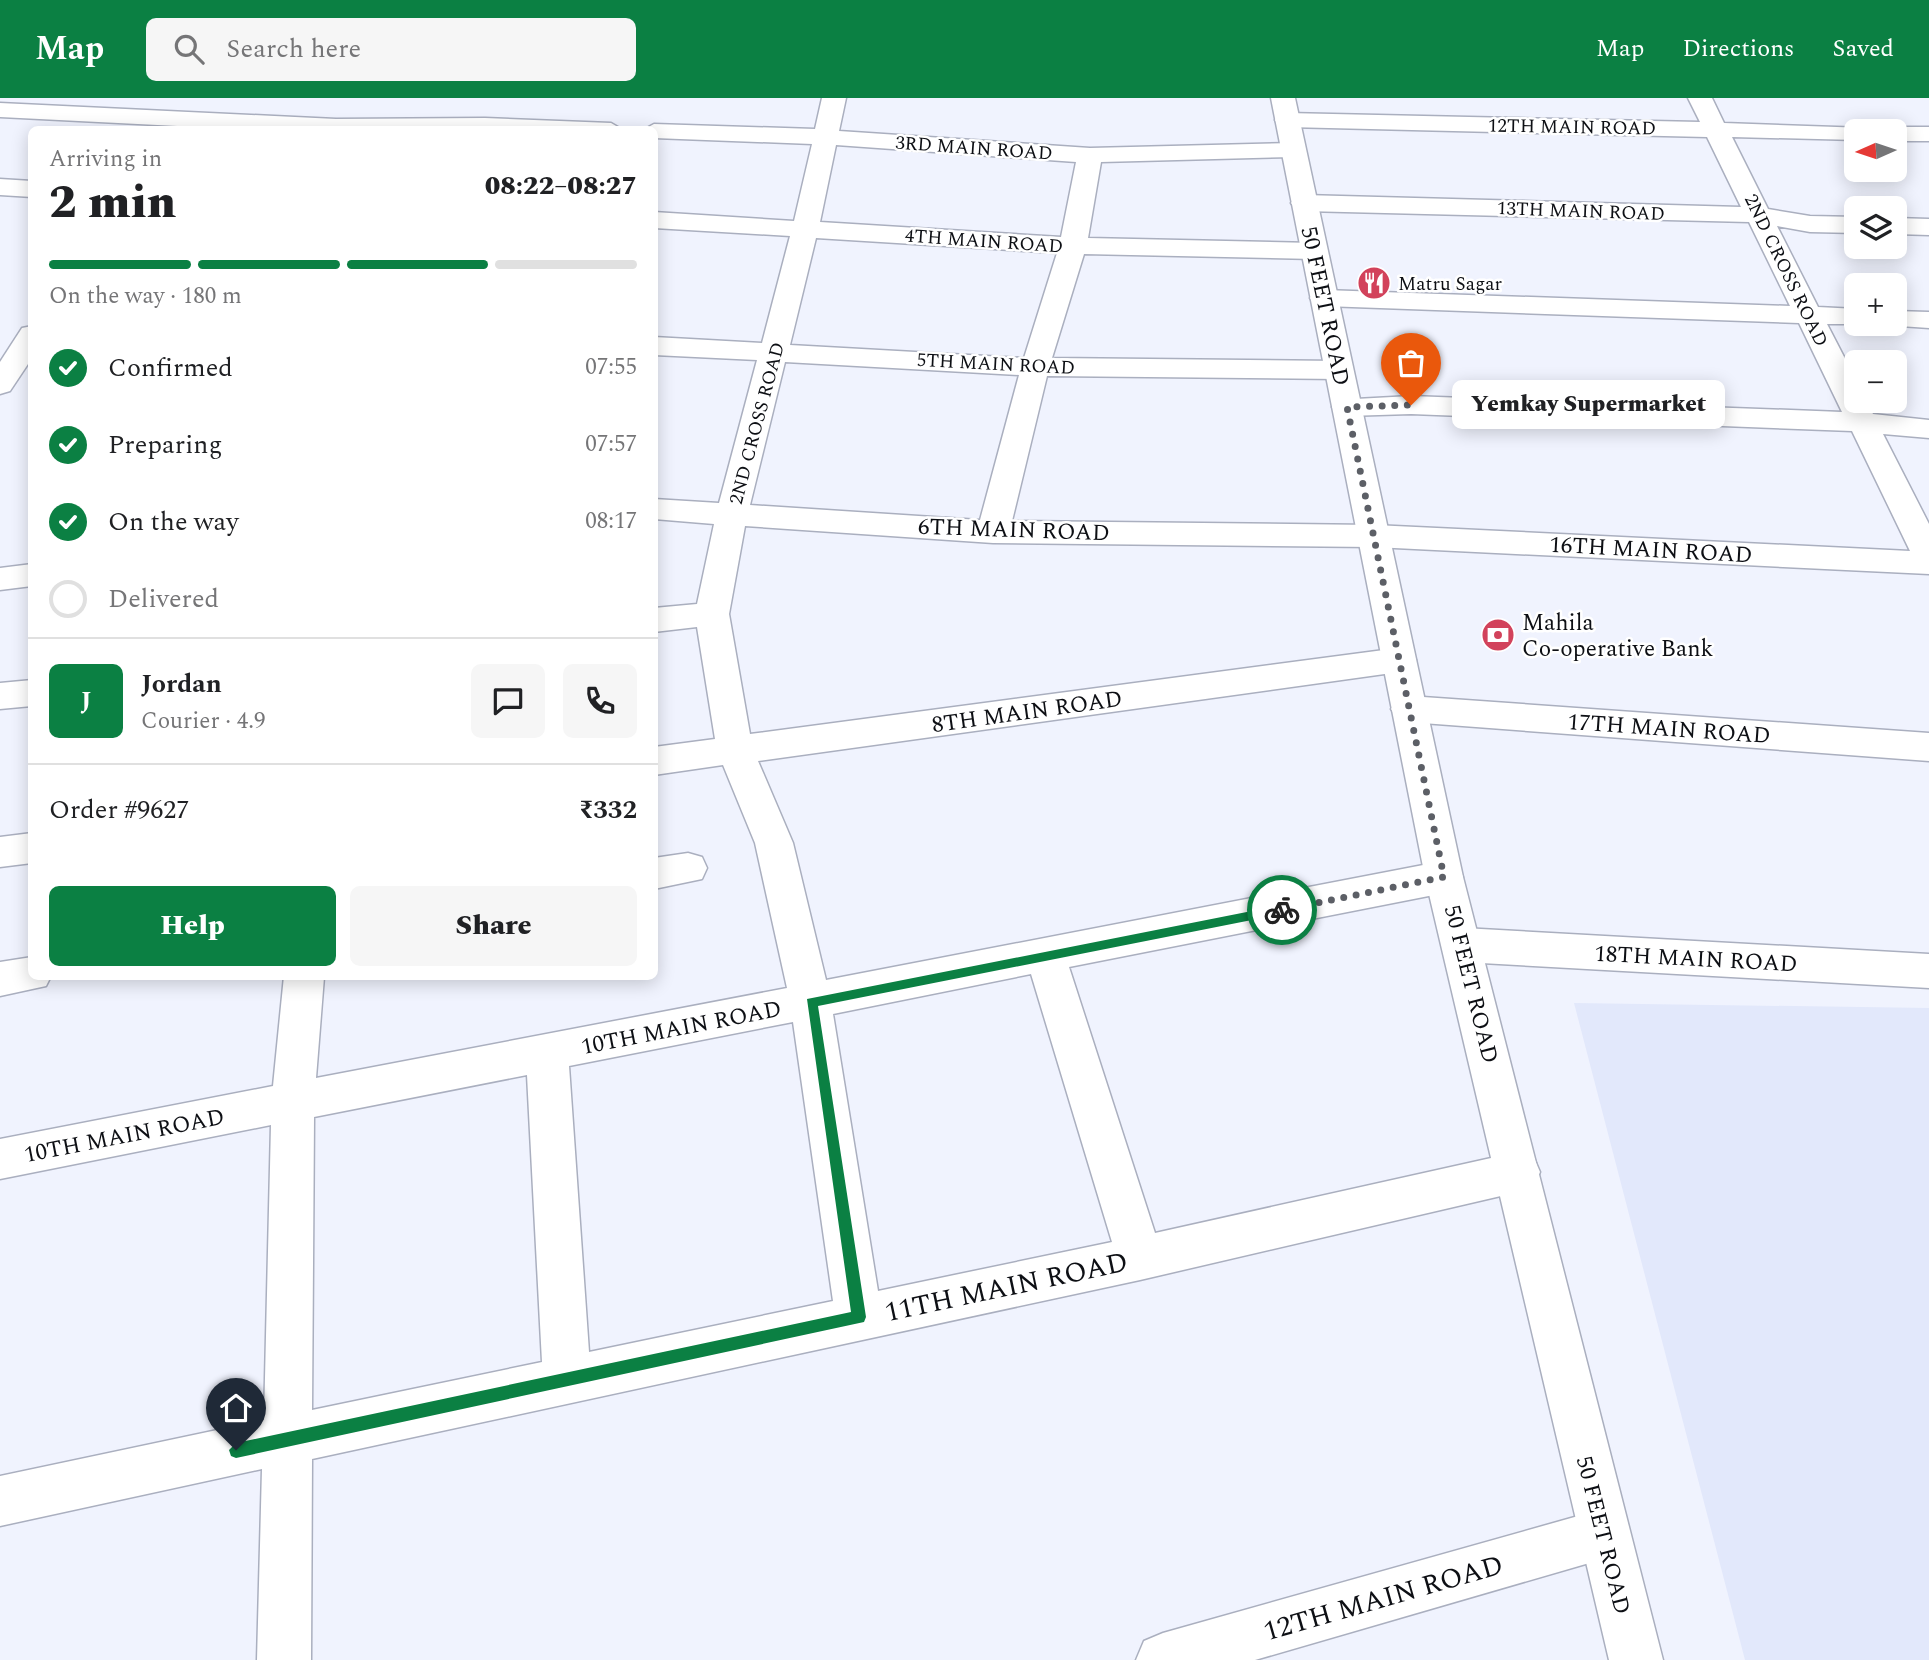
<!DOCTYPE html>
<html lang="en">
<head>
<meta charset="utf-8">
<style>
  body { margin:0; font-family:Spectral,serif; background:#f6f6f6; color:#202124; height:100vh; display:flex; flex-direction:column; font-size:26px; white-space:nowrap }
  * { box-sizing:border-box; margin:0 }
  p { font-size:23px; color:#757577 }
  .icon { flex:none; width:38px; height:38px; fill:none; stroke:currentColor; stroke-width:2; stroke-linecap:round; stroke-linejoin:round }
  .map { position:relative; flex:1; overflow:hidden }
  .side { position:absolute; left:28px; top:28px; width:630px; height:854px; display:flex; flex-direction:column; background:#fff; border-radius:10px; box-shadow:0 4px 18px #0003 }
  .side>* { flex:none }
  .needle { width:46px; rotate:267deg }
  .tools { position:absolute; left:1844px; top:21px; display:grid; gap:14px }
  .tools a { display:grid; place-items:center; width:63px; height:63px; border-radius:10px; background:#fff; box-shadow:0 4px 18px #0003; font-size:35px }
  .pin { position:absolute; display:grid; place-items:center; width:60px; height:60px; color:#fff; margin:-72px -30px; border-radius:50% 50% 50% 0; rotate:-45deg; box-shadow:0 0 7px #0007 }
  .pin .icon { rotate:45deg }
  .courier { position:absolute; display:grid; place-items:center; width:70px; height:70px; margin:-35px; border:5px solid #0b8043; border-radius:50%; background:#fff; color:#222; box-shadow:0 2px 9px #0007 }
  .bubble { position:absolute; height:49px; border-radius:10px; background:#fff; box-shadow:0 4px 18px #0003; font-size:23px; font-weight:800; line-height:49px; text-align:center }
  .overview em { font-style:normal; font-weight:800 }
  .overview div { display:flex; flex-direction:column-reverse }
  .overview { display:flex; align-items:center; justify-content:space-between; height:119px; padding:0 21px }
  h1 { font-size:46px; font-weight:800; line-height:52px }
  .bar { display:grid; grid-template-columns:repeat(4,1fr); gap:10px 7px; align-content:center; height:84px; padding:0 21px }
  .bar i { height:9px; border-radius:5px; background:#e0e0e0 }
  .bar .current { background:#0b8043 }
  .bar p { grid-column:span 4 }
  .line { display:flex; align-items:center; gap:18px; padding:0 21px; border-top:2px solid #e0e0e0 }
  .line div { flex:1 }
  .round { display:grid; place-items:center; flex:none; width:74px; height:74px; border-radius:10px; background:#f6f6f6 }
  ol { padding:0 21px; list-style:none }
  li { display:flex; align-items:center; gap:21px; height:77px }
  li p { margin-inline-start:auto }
  li .icon { padding:7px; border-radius:50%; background:#0b8043; color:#fff; stroke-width:4 }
  li:last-child { color:#757577 }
  li i { width:38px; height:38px; border:4px solid #e0e0e0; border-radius:50% }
  .action { display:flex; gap:14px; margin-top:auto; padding:14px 21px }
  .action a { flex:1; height:80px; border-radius:10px; background:#0b8043; color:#fff; font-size:28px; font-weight:800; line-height:80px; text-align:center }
  .action a+a { background:#f6f6f6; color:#202124 }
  header { display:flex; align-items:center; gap:42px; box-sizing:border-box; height:98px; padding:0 35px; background:#0b8043; color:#fff }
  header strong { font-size:33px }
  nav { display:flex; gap:38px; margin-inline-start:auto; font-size:24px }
  .search { width:490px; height:63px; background:#f6f6f6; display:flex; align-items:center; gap:18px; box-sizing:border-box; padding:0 24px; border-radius:10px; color:#757577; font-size:26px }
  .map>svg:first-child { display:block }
</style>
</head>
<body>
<header>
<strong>Map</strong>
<div class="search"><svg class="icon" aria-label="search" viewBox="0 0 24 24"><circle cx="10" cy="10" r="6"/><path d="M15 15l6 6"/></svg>Search here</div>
<nav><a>Map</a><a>Directions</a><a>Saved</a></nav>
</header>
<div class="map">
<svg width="1929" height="1562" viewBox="0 0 1929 1562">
  <rect width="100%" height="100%" fill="#f0f3fe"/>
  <path fill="#e2e8fb" d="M 1574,905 L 1929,910 L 1929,1562 L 1745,1562 Z"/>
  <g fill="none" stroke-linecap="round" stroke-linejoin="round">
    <defs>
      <g id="minor">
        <path d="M 822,0 L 846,0 L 839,33 L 1090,50 L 1293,45 L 1302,47 L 1305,52 L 1302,57 L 1293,59 L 1101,64 L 1088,140 L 1314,145 L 1323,147 L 1327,153 L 1323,159 L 1314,161 L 1084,156 L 1052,260 L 1339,263 L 1349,266 L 1353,272 L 1349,278 L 1339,281 L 1047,278 L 1012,423 L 1374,427 L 1910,453 L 1852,333 L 1411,316 L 1347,318 L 1337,316 L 1332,309 L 1337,302 L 1411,298 L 1842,314 L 1799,225 L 1324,208 L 1314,206 L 1310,200 L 1314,194 L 1324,192 L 1790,208 L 1749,124 L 1304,113 L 1295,110 L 1291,105 L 1295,100 L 1304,97 L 1741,109 L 1707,39 L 1287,29 L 1278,27 L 1275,22 L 1278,17 L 1287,15 L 1700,24 L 1688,0 L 1712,0 L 1724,25 L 1866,30 L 1868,33 L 1857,33 L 1857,42 L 1732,39 L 1768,111 L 1810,118 L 1857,119 L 1857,135 L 1810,134 L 1777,128 L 1818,209 L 1857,211 L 1857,226 L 1864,226 L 1827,226 L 1857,284 L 1857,303 L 1866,303 L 1873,316 L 1929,322 L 1929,340 L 1883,336 L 1929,426 L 1929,476 L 1374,449 L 993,445 L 745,428 L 729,516 L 750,636 L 1399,550 L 1411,553 L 1416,562 L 1411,571 L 1399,574 L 758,663 L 793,745 L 826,882 L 1444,763 L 1458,768 L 1463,779 L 1458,790 L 1444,795 L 1069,869 L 1155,1135 L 1518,1054 L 1534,1060 L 1540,1074 L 1534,1088 L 1518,1094 L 1140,1182 L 312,1361 L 311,1562 L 257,1562 L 262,1371 L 0,1428 L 0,1378 L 264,1322 L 271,1027 L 0,1081 L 0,1041 L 273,988 L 284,878 L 324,879 L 316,980 L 787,890 L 755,745 L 723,667 L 654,677 L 654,649 L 715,641 L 697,529 L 654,534 L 654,510 L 697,506 L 714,426 L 654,421 L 654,401 L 719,405 L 757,262 L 654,257 L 654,239 L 762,245 L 790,138 L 654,130 L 654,114 L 794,123 L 812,46 L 654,40 L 654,32 L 643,32 L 654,26 L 815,31 ZM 836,47 L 1076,64 L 1061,139 L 820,124 ZM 816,140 L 1057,155 L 1024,260 L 790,247 ZM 785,264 L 1019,277 L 980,422 L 750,407 ZM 1031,876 L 1112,1144 L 878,1193 L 833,916 ZM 793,924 L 833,1203 L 589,1254 L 569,968 ZM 527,977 L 542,1264 L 312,1312 L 314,1019 Z"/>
        <path d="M 0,5 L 336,21 L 485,20 L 611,25 L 623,32 L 257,32 L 0,19 Z"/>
        <path d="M 1895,29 L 1929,29 L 1929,43 L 1895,43 L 1895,33 L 1885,33 Z"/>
        <path d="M 0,81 L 32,83 L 32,99 L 0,97 Z"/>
        <path d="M 1895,120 L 1929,121 L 1929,137 L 1895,136 Z"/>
        <path d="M 1895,213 L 1929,214 L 1929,230 L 1885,227 L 1895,226 Z"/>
        <path d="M 32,228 L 32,260 L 10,293 L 0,296 L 0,264 L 22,230 Z"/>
        <path d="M 32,466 L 32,488 L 0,492 L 0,470 Z"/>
        <path d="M 32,582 L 32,608 L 0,611 L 0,585 Z"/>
        <path d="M 1409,598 L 1929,635 L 1929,663 L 1409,624 L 1397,620 L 1391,611 L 1397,602 Z"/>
        <path d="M 32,735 L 32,765 L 0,769 L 0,739 Z"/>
        <path d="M 688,755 L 702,759 L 707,770 L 702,781 L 654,791 L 654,760 Z"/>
        <path d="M 1463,830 L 1929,856 L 1929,890 L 1463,864 L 1449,859 L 1443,847 L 1449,835 Z"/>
        <path d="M 32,859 L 32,878 L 51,878 L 46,888 L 0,898 L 0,864 Z"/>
        <path d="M 1603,1411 L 1621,1418 L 1628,1436 L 1621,1454 L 1603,1461 L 1255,1562 L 1136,1562 L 1144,1543 L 1163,1535 Z"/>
      </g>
      <path id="major" d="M 1271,0 L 1295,0 L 1463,779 L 1663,1562 L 1609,1562 L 1425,779 Z"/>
    </defs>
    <use href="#minor" stroke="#aaafbf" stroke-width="3"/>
    <use href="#major" stroke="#aaafbf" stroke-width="3"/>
    <use href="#minor" fill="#fff" fill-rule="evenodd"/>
    <use href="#major" fill="#fff" fill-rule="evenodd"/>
  </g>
  <path fill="#0b8043" d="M 1282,807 L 1288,812 L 1282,816 L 818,908 L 866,1219 L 864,1224 L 236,1360 L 231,1358 L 229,1352 L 236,1345 L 851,1214 L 807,901 Z"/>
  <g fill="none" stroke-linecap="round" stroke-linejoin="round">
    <path stroke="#5c5f66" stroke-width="7" stroke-dasharray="0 12.6" d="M 1282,812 L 1444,779 L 1347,309 L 1411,307"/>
  </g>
  <defs>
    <symbol id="restaurant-disc" viewBox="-11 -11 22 22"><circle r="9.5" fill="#d2425b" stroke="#fff"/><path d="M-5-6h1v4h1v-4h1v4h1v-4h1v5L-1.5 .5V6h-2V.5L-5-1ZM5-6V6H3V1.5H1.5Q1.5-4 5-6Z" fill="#fff"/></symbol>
    <symbol id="bank-disc" viewBox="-11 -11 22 22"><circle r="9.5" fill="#d2425b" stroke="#fff"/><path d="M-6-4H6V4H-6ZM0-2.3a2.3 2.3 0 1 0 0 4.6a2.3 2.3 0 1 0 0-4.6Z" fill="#fff"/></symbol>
  </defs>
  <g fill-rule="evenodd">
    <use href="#restaurant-disc" x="1355" y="166" width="38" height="38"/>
    <use href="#bank-disc" x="1479" y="518" width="38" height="38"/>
  </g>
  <g text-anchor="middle" stroke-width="5" stroke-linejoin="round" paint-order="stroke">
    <g font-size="19" fill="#0d0f14" stroke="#fff">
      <text transform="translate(1572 28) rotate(1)" y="7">12TH MAIN ROAD</text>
      <text transform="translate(974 49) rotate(4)" y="7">3RD MAIN ROAD</text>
      <text transform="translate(1581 112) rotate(2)" y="7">13TH MAIN ROAD</text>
      <text transform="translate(984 142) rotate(4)" y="7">4TH MAIN ROAD</text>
      <text transform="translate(1787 172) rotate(64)" y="7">2ND CROSS ROAD</text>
      <text transform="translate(996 265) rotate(3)" y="7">5TH MAIN ROAD</text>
      <text transform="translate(756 325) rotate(-75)" y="7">2ND CROSS ROAD</text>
    </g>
    <g font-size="19" fill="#0d0f14" stroke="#fff" text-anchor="start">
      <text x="1398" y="192">Matru Sagar</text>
    </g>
    <g font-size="23" fill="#0d0f14" stroke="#fff">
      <text transform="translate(1326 208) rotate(78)" y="8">50 FEET ROAD</text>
      <text transform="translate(1014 431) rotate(2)" y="8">6TH MAIN ROAD</text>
      <text transform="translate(1651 451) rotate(3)" y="8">16TH MAIN ROAD</text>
      <text transform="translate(1027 613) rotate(-8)" y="8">8TH MAIN ROAD</text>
      <text transform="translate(1669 630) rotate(4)" y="8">17TH MAIN ROAD</text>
      <text transform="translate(1696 860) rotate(3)" y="8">18TH MAIN ROAD</text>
      <text transform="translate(1472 886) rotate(76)" y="8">50 FEET ROAD</text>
      <text transform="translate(681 929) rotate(-11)" y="8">10TH MAIN ROAD</text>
      <text transform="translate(124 1037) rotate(-11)" y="8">10TH MAIN ROAD</text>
      <text transform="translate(1604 1437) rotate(76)" y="8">50 FEET ROAD</text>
    </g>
    <g font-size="23" fill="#0d0f14" stroke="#fff" text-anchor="start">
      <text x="1522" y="532">Mahila<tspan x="1522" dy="26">Co-operative Bank</tspan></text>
    </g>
    <g font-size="28" fill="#0d0f14" stroke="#fff">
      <text transform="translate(1006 1188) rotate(-12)" y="10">11TH MAIN ROAD</text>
      <text transform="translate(1383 1499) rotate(-16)" y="10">12TH MAIN ROAD</text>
    </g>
  </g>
</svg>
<div class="tools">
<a><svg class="needle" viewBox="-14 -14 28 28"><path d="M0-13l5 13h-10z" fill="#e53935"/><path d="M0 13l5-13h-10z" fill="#757577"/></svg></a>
<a><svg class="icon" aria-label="layers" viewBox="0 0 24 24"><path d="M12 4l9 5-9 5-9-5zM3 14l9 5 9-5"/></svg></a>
<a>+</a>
<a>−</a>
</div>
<div class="pin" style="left:1411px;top:307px;background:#ea580c"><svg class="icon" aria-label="bag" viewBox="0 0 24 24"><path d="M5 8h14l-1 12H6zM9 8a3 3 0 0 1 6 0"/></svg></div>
<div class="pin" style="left:236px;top:1352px;background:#1f2937"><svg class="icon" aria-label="home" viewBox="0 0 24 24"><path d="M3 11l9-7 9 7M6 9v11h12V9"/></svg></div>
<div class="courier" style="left:1282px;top:812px"><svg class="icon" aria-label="bike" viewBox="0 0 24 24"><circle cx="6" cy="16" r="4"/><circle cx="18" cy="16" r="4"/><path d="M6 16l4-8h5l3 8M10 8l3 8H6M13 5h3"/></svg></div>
<div class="bubble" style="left:1452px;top:282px;width:273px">Yemkay Supermarket</div>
<section class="side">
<div class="overview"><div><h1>2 min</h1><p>Arriving in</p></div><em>08:22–08:27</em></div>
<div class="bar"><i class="current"></i><i class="current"></i><i class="current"></i><i></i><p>On the way · 180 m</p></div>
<ol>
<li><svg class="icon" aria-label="check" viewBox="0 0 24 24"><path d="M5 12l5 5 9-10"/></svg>Confirmed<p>07:55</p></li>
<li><svg class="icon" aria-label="check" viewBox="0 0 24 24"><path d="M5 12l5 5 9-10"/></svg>Preparing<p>07:57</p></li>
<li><svg class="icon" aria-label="check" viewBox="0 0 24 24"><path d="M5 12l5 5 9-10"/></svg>On the way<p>08:17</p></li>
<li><i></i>Delivered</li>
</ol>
<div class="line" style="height:126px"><b class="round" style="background:#0b8043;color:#fff">J</b><div><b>Jordan</b><p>Courier · 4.9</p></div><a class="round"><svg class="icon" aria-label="chat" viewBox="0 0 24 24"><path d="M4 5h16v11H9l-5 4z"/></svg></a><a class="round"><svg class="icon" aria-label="phone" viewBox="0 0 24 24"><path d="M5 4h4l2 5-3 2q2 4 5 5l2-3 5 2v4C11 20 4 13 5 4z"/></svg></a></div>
<div class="line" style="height:91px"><div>Order #9627</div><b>₹332</b></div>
<div class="action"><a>Help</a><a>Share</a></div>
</section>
</div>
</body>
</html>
